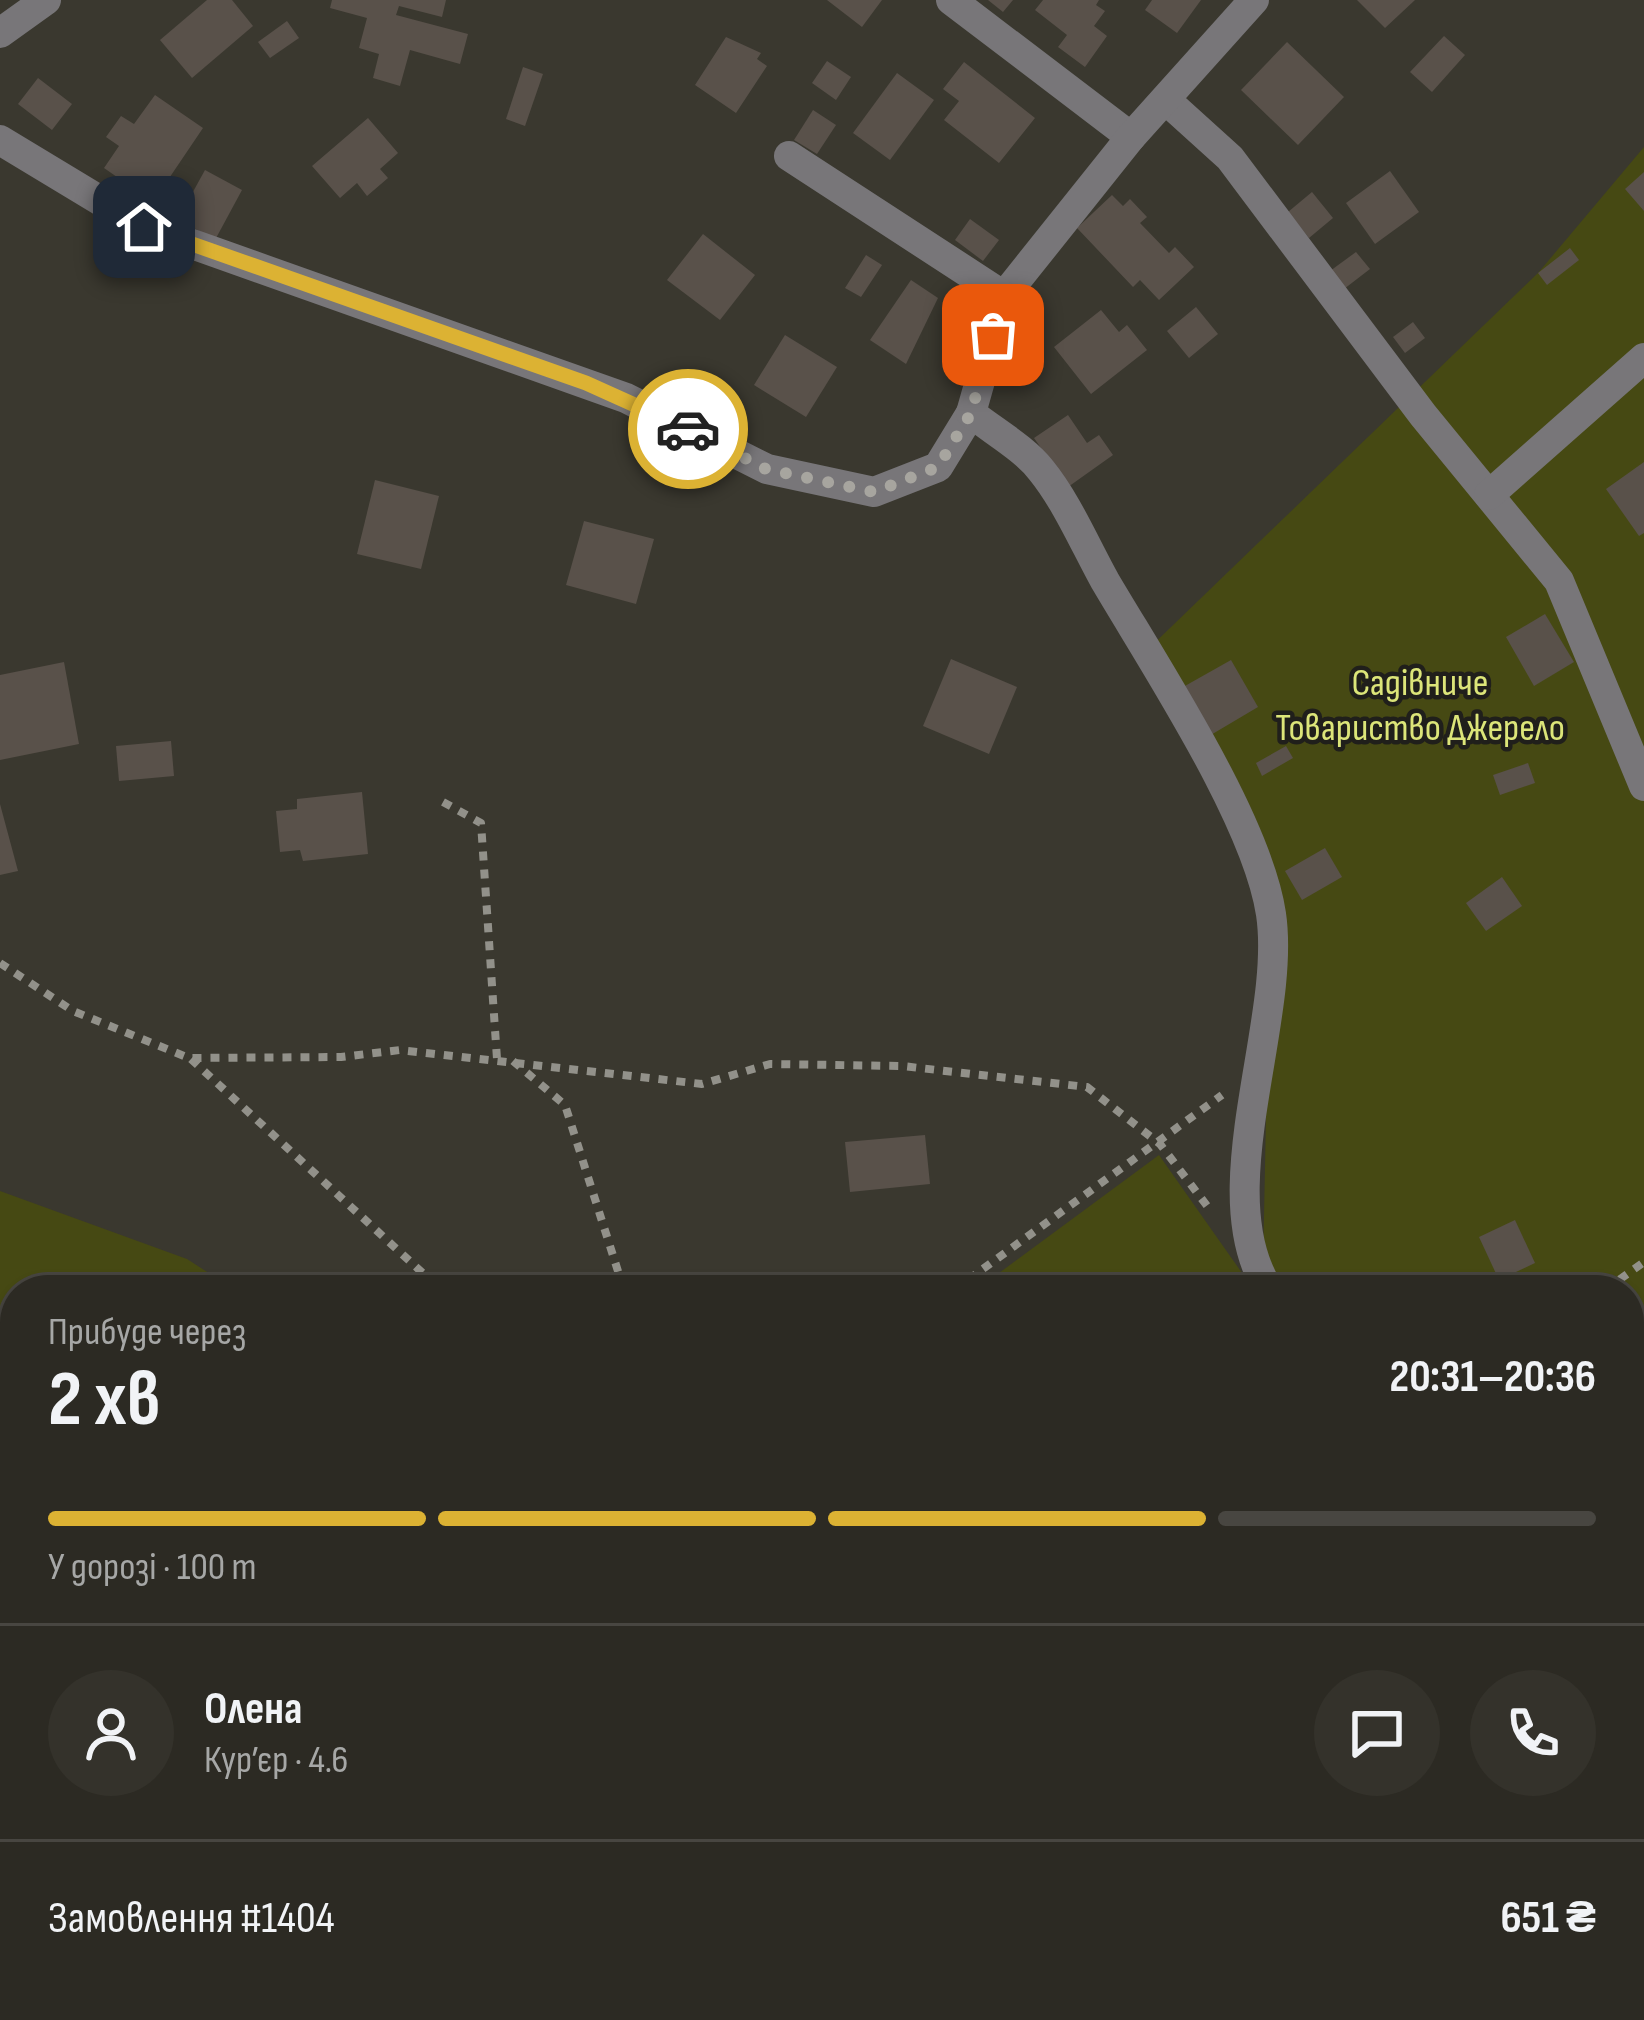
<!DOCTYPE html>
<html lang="uk">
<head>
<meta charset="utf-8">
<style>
  body { margin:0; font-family:"Sofia Sans Condensed",sans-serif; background:#34322b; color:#f1f3f6; height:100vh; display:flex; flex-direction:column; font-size:45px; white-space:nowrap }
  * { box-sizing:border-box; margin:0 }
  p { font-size:39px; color:#a6a7a6 }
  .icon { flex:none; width:66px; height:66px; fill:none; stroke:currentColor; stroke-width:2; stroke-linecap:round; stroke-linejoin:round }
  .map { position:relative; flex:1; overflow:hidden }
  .details { position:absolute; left:0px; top:1275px; width:1644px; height:747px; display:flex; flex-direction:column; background:#2c2a23; border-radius:48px 48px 0 0; box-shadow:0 3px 9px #0004,0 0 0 3px #484641 }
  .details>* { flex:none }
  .pin { position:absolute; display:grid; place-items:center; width:102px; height:102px; color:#fff; margin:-51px; border-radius:24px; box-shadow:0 6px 18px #0006 }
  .courier { position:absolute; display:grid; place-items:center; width:120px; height:120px; margin:-60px; border:9px solid #dcb233; border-radius:50%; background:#fff; color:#222; box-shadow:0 3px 15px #0007 }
  .overview em { font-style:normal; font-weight:700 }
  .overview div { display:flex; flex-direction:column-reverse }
  .overview { display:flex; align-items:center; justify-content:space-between; height:204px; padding:0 48px }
  h1 { font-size:78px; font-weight:700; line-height:90px }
  .bar { display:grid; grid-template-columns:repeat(4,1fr); gap:18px 12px; align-content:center; height:144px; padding:0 48px }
  .bar i { height:15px; border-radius:9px; background:#484641 }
  .bar .current { background:#dcb233 }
  .bar p { grid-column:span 4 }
  .line { display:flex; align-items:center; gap:30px; padding:0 48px; border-top:3px solid #484641 }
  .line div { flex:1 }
  .round { display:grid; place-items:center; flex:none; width:126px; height:126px; border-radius:63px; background:#34322b }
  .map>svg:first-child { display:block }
</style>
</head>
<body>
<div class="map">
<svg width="1644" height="2020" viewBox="0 0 1644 2020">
  <rect width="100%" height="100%" fill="#3a382f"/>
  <g fill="#464913">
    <path d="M 1644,147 L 1644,1703 L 1629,1685 L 1629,1290 L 1279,1290 L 1263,1266 L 1267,1068 L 1279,916 L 1141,656 L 1538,273 Z"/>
    <path d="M 1159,1155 L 1254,1290 L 976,1290 Z"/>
    <path d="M 0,1191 L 187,1259 L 235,1290 L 15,1290 L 15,1516 L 0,1528 Z"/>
    <path d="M 15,1566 L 15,2007 L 1629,2007 L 1629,1764 L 1644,1783 L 1644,2020 L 0,2020 L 0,1579 Z"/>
  </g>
  <g fill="#59514a">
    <path d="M 207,0 L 232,0 L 253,26 L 192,78 L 160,40 Z"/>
    <path d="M 332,0 L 446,0 L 442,17 L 399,6 L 396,15 L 468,34 L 460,64 L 410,50 L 400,86 L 373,78 L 379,54 L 359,48 L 367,18 L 330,8 Z"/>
    <path d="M 827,0 L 882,0 L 862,27 Z"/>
    <path d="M 988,0 L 1013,0 L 1003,12 Z"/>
    <path d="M 1043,0 L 1099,0 L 1096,5 L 1105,11 L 1094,26 L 1107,36 L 1085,67 L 1058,47 L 1067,35 L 1035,10 Z"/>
    <path d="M 1152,0 L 1201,0 L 1177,33 L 1145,10 Z"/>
    <path d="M 1357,0 L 1415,0 L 1385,28 Z"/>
    <path d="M 287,21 L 299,38 L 270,58 L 258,42 Z"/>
    <path d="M 1444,36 L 1465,55 L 1432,92 L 1410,72 Z"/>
    <path d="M 726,37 L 761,53 L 757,59 L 767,66 L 736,113 L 695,85 Z"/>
    <path d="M 1287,42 L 1344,97 L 1298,145 L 1241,90 Z"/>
    <path d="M 827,61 L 851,77 L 836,100 L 812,83 Z"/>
    <path d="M 964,62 L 1035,118 L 999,163 L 944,120 L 959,101 L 943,89 Z"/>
    <path d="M 523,67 L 543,74 L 525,126 L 506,119 Z"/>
    <path d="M 897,73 L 934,100 L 890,160 L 853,133 Z"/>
    <path d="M 38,78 L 72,104 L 52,130 L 18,104 Z"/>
    <path d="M 155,95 L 203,128 L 153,202 L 104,168 L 119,146 L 106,137 L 121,116 L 134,124 Z"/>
    <path d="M 813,110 L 836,125 L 817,154 L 794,140 Z"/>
    <path d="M 368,118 L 398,153 L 380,169 L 388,178 L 367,196 L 357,183 L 340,198 L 312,166 Z"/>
    <path d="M 205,170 L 242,190 L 215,240 L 178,219 Z"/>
    <path d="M 1390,171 L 1419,212 L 1375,244 L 1346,203 Z"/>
    <path d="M 1644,172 L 1644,211 L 1625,189 Z"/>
    <path d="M 1312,192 L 1333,218 L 1309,238 L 1288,212 Z"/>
    <path d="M 1112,195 L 1123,206 L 1130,199 L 1147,217 L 1140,223 L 1169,253 L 1175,247 L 1194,267 L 1159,300 L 1140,280 L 1133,287 L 1077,228 Z"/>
    <path d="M 970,219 L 999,240 L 983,261 L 955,240 Z"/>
    <path d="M 703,234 L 755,275 L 720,320 L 667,280 Z"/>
    <path d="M 1570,248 L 1579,260 L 1547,285 L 1538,273 Z"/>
    <path d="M 1356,252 L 1370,269 L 1344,289 L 1330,271 Z"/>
    <path d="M 866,255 L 882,265 L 861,297 L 845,288 Z"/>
    <path d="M 911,280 L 938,298 L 906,364 L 870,340 Z"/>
    <path d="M 1196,307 L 1218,334 L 1189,358 L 1167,331 Z"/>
    <path d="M 1101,310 L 1119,332 L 1127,325 L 1147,350 L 1091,394 L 1054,347 Z"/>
    <path d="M 1413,322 L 1425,338 L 1405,353 L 1393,337 Z"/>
    <path d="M 785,335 L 837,367 L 806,417 L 754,385 Z"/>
    <path d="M 1068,415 L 1087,443 L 1099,435 L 1113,455 L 1068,487 L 1034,438 Z"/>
    <path d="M 1644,462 L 1644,533 L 1639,536 L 1606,489 Z"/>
    <path d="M 375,480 L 439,496 L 421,569 L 357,554 Z"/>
    <path d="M 584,521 L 654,539 L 636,604 L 566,585 Z"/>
    <path d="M 1545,614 L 1574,662 L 1534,686 L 1506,637 Z"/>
    <path d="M 951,659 L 1017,687 L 989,754 L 923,726 Z"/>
    <path d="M 1231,660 L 1258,707 L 1204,739 L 1176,691 Z"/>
    <path d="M 64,662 L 79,744 L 0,760 L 0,675 Z"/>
    <path d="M 171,741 L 174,776 L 119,781 L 116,746 Z"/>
    <path d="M 1286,746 L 1293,758 L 1262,776 L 1256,763 Z"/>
    <path d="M 1528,763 L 1535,783 L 1500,795 L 1493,775 Z"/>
    <path d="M 362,792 L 368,854 L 303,861 L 300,850 L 280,852 L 276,811 L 297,809 L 297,799 Z"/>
    <path d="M 0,804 L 18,871 L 0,875 Z"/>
    <path d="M 1325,848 L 1342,877 L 1302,900 L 1285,871 Z"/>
    <path d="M 1502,877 L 1522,906 L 1486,931 L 1466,903 Z"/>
    <path d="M 925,1135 L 930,1184 L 850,1192 L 845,1142 Z"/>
    <path d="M 1515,1220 L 1535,1263 L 1499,1280 L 1479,1237 Z"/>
    <path d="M 1644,1467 L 1644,1495 L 1632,1472 Z"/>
  </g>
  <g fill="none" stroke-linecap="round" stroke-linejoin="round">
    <g stroke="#92918a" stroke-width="8" stroke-dasharray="9 9" stroke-linecap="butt">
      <path d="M 443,802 L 481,823 L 497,1059"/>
      <path d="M 0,963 L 73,1011 L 189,1058 L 341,1057 L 400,1050 L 702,1084 L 770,1064 L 902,1066 L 1087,1087 L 1160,1144 L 1211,1211"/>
      <path d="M 191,1059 L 441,1290"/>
      <path d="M 513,1061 L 565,1105 L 624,1290"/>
      <path d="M 954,1290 L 1222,1095"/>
      <path d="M 1605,1290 L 1644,1262"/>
      <path d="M 0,1564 L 15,1551"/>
      <path d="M 1629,2003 L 1644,1990"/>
      <path d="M 1012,2007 L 1024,2020"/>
      <path d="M 602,2020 L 618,2007"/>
      <path d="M 1610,2020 L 1625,2007"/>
    </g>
    <g stroke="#787679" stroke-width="30">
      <path d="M 951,0 L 1131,137"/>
      <path d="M 0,33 L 46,0"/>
      <path d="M 1167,101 L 1230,158 L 1423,415 L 1559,581 L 1644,786"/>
      <path d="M 0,140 L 144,227 L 626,398 L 767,469 L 874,492 L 938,467 L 971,413 L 1004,296 L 1131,137 L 1254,0"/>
      <path d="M 789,156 L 1004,296"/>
      <path d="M 971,413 C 993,431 1024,448 1041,470 C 1067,502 1085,545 1105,581 C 1155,666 1257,820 1271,914 C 1287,1022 1206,1194 1269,1290"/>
      <path d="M 1489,495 L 1644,358"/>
      <path d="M 1629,1706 L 1644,1722"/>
    </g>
  </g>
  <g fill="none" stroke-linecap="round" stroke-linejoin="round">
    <path stroke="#a7a59f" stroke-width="12" stroke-dasharray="0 21.6" d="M 688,429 L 766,469 L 874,492 L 938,467 L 971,413 L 993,335"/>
    <path stroke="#dcb233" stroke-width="15" d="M 144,227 L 586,383 L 688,429"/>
  </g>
  <g text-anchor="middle" stroke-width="9" stroke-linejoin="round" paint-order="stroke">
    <g font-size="39" fill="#dce579" stroke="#201f1b">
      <text x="1420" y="695">Садівниче<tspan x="1420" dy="45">Товариство Джерело</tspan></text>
    </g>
  </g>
</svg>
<div class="pin" style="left:993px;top:335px;background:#ea580c"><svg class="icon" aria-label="bag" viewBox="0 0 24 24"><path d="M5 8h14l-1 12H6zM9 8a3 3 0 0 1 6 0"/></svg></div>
<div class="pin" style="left:144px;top:227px;background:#1f2937"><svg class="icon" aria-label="home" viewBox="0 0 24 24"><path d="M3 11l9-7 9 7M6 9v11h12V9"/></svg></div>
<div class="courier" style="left:688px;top:429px"><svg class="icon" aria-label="car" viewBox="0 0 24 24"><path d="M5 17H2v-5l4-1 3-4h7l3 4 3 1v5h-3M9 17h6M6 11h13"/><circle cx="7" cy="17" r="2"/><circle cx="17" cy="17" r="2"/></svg></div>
<section class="details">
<div class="overview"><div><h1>2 хв</h1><p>Прибуде через</p></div><em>20:31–20:36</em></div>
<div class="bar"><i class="current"></i><i class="current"></i><i class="current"></i><i></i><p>У дорозі · 100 m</p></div>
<div class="line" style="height:216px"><a class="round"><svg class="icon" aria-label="person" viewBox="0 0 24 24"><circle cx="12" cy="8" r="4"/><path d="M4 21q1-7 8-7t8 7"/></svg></a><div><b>Олена</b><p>Кур’єр · 4.6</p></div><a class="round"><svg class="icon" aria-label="chat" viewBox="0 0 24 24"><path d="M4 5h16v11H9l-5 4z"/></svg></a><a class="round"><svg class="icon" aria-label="phone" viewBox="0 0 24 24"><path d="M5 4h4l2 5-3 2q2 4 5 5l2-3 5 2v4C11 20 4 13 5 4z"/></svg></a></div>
<div class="line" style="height:156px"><div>Замовлення #1404</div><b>651 ₴</b></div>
</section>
</div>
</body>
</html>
